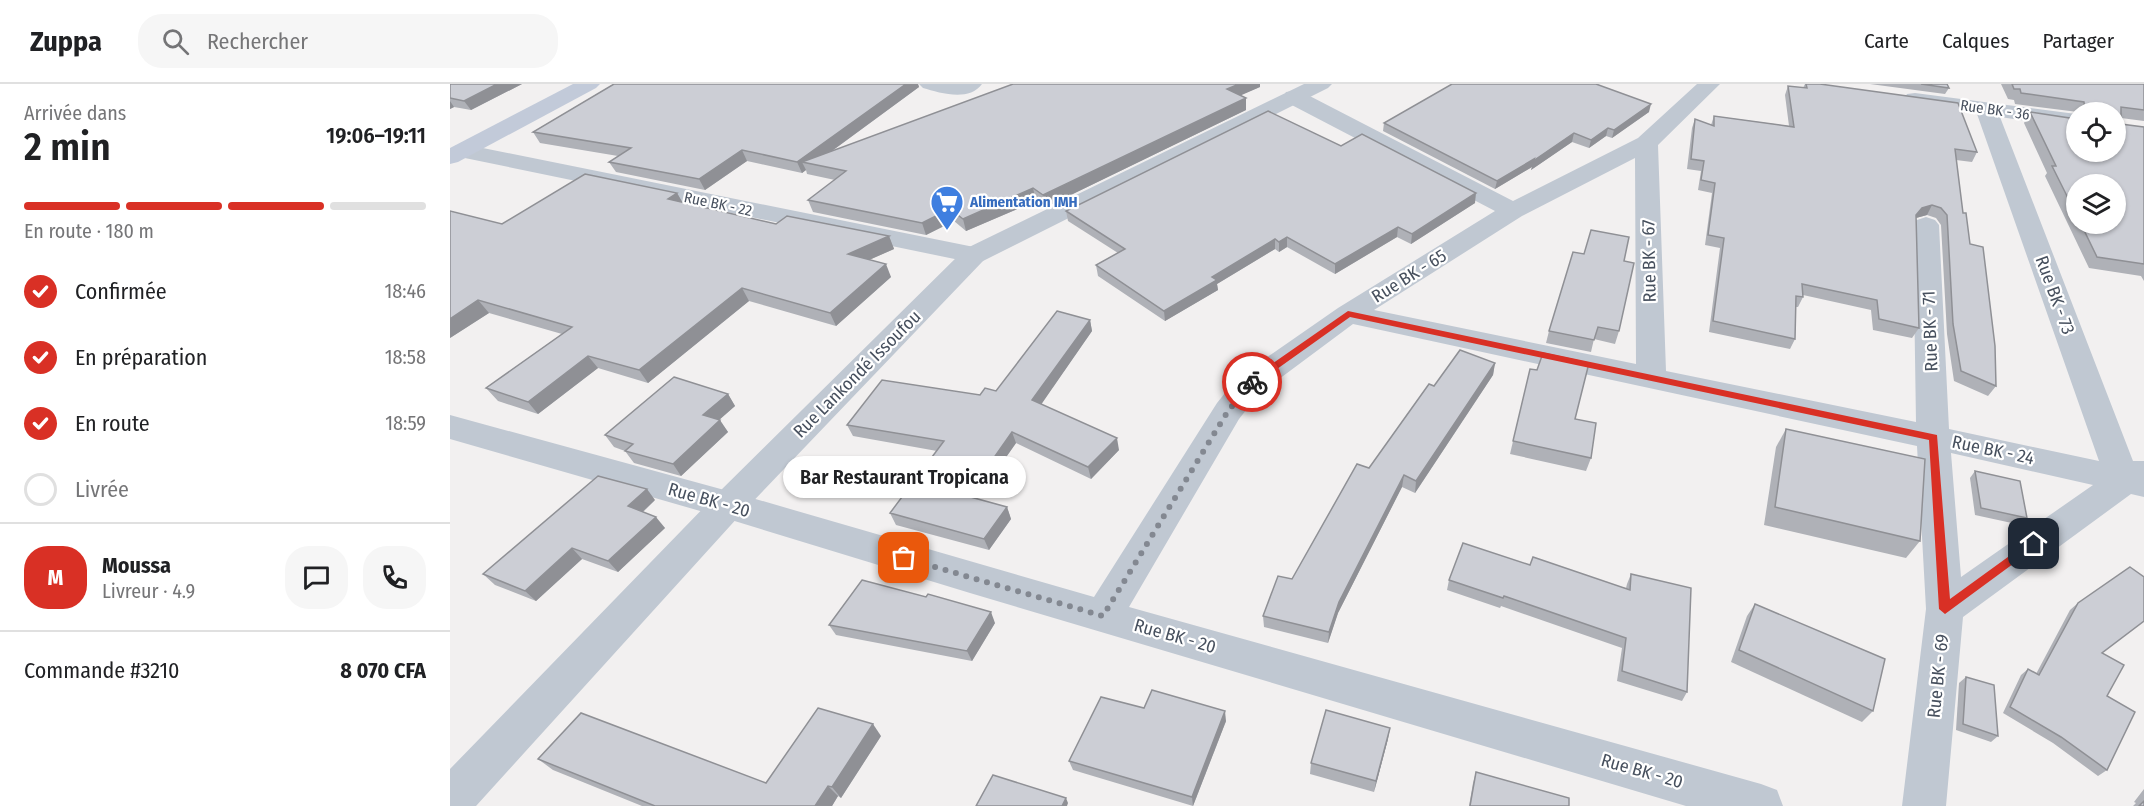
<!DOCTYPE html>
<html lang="fr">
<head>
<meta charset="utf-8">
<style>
  body { margin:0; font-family:"Fira Sans Condensed",sans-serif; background:#f6f6f6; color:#202124; height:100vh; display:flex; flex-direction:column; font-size:22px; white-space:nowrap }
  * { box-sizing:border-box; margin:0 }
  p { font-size:20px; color:#757577 }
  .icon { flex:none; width:33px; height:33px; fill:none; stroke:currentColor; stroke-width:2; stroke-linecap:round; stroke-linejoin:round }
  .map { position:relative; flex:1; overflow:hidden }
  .drawer { display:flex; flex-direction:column; background:#fff; width:450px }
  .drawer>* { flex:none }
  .tools { position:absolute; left:1616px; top:18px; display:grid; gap:12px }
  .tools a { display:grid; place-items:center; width:60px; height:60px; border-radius:50%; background:#fff; box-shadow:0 2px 4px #0004; font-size:30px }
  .pin { position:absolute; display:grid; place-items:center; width:51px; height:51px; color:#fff; margin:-26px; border-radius:12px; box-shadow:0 3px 9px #0006 }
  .courier { position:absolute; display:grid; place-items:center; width:60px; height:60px; margin:-30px; border:4px solid #d93025; border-radius:50%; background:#fff; color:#222; box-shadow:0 2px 8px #0007 }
  .bubble { position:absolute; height:42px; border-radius:21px; background:#fff; box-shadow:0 2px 4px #0004; font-size:20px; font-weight:600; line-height:42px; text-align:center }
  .headline em { font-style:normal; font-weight:600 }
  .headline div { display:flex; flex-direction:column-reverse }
  .headline { display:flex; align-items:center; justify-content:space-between; height:102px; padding:0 24px }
  h1 { font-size:39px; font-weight:600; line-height:45px }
  .bar { display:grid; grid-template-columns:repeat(4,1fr); gap:9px 6px; align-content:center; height:72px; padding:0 24px }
  .bar i { height:8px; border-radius:4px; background:#e0e0e0 }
  .bar .active { background:#d93025 }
  .bar p { grid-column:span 4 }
  .line { display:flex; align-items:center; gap:15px; padding:0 24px; border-top:2px solid #e0e0e0 }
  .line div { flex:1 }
  .round { display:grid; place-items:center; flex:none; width:63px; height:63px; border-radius:24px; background:#f6f6f6 }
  ol { padding:0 24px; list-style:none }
  li { display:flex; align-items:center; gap:18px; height:66px }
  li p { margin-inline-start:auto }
  li .icon { padding:6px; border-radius:50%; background:#d93025; color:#fff; stroke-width:4 }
  li:last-child { color:#757577 }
  li i { width:33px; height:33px; border:3px solid #e0e0e0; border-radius:50% }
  header { display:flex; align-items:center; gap:36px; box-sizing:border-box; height:84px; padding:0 30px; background:#fff; border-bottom:2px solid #e0e0e0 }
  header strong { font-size:28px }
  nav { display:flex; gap:33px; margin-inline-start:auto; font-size:21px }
  .search { width:420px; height:54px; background:#f6f6f6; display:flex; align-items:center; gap:15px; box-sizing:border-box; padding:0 21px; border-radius:24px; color:#757577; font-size:22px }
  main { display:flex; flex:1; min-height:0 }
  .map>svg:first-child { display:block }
</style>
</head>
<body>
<header>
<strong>Zuppa</strong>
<div class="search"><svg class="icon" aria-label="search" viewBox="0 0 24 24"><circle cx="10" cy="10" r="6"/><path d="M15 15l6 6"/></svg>Rechercher</div>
<nav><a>Carte</a><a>Calques</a><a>Partager</a></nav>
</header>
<main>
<section class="drawer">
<div class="headline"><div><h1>2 min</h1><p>Arrivée dans</p></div><em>19:06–19:11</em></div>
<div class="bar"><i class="active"></i><i class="active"></i><i class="active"></i><i></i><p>En route · 180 m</p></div>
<ol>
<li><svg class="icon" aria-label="check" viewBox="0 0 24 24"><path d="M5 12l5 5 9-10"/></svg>Confirmée<p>18:46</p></li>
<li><svg class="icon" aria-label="check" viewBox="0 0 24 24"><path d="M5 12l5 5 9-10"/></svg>En préparation<p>18:58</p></li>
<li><svg class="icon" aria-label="check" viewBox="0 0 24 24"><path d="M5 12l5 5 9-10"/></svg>En route<p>18:59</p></li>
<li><i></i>Livrée</li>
</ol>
<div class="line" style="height:108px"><b class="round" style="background:#d93025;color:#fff">M</b><div><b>Moussa</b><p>Livreur · 4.9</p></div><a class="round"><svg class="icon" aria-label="chat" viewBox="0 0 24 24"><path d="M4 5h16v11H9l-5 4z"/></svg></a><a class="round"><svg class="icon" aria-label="phone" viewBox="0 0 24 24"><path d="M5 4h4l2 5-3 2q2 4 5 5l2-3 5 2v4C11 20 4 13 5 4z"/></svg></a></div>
<div class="line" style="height:78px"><div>Commande #3210</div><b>8 070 CFA</b></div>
</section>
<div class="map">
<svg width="1694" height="722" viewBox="0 0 1694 722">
  <rect width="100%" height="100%" fill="#f2f0f0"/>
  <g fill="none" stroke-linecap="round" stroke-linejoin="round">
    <g fill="#c0c8d2" fill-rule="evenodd">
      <path d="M 469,0 L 532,0 C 519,18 490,9 473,4 Z"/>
      <path d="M 1247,0 L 1270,0 L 1208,61 L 1216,287 L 1466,338 L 1463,141 L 1467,136 L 1476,133 L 1485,136 L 1489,141 L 1499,345 L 1649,377 L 1527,30 L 1465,21 L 1457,20 L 1454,15 L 1457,10 L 1465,9 L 1626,30 L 1626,44 L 1550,33 L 1683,377 L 1694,377 L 1694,413 L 1681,410 L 1513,533 L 1496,722 L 1452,722 L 1476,525 L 1467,362 L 903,240 L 809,310 L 789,335 L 679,523 L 1311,700 L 1327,706 L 1333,722 L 1236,722 L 520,509 L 278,435 L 0,355 L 0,331 L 278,407 L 644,513 L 767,319 L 787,294 L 888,224 L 1045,127 L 836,18 L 833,13 L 836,8 L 844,7 L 852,8 L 1063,117 L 1188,54 ZM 1185,74 L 1186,280 L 924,226 L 1072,132 ZM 1501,369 L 1643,401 L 1511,493 Z"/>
      <path d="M 13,60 L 524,163 L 533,165 L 537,171 L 533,177 L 524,179 L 5,72 L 1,67 L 5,62 Z"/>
    </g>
    <path fill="#c0c8d2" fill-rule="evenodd" d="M 854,0 L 882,0 L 878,4 L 533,177 L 290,431 L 26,722 L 0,722 L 0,685 L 266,411 L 515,165 Z"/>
    <path fill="#c2cad9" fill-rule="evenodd" d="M 123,0 L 150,0 L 146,4 L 8,78 L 0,80 L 0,64 Z"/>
  </g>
  <g fill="#afb1b7" fill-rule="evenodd">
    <path d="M 0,0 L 72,0 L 21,26 L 4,23 L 0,25 Z"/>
    <path d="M 164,0 L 468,0 L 469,3 L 382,67 L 810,3 L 790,11 L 796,26 L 596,123 L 586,117 L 516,147 L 504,137 L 476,151 L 363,128 L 358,116 L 385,96 L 357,90 L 356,86 L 352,89 L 297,77 L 255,106 L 166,88 L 159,78 L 168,72 L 90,59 L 83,48 Z"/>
    <path d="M 1355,0 L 1370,0 L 1527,68 L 1522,78 L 1506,76 L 1513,129 L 1520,160 L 1546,302 L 1538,312 L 1504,297 L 1497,250 L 1491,141 L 1486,134 L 1477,131 L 1466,134 L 1469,244 L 1462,254 L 1423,246 L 1421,226 L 1353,211 L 1353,213 L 1348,223 L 1346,223 L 1345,255 L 1340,265 L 1259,248 L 1270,164 L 1255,161 L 1262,109 L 1248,106 L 1251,87 L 1237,85 L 1242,44 L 1245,35 L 1261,41 L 1264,32 L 1339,42 L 1335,11 L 1338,2 L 1353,4 Z"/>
    <path d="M 1420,0 L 1497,0 L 1499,4 L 1495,10 Z"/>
    <path d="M 1551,0 L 1694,0 L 1694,37 L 1671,34 L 1671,40 L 1694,43 L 1694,197 L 1691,192 L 1639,184 L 1595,92 L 1597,89 L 1574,39 L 1580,28 L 1626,68 L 1665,28 L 1628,28 L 1565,20 L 1564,16 L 1558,15 ZM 1626,100 L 1665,140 L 1626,140 Z"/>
    <path d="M 1199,28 L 1162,54 L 1156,52 L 1139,64 L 1122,58 L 1081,86 L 1082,83 L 1045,105 L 933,47 L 934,39 Z"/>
    <path d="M 891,62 L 1025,119 L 961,160 L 947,153 L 885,190 L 837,163 L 829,168 L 825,165 L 767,200 L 768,206 L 715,237 L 648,192 L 646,181 L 668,169 L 618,137 L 616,127 Z"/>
    <path d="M 227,109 L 232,118 L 326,140 L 439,152 L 444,165 L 419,176 L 441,193 L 386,242 L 299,217 L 198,299 L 148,284 L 88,330 L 48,317 L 36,304 L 112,250 L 39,229 L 0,254 L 52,140 Z"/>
    <path d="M 1174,177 L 1169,247 L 1165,260 L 1144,255 L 1141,268 L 1096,259 L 1099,247 Z"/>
    <path d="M 640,236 L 642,247 L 591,320 L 669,366 L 641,395 L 566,359 L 527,415 L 557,423 L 561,435 L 539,466 L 446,441 L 440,429 L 487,367 L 403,352 L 397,341 L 530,311 L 546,307 Z"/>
    <path d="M 1045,279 L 1043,291 L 965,409 L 952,403 L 888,529 L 878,559 L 814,543 L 813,532 L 842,495 L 919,384 L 984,302 Z"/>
    <path d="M 1080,285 L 1125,335 L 1141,374 L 1136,387 L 1060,370 Z"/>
    <path d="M 278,310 L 285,322 L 269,336 L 278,348 L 231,392 L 184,379 L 175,367 L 164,363 L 155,351 Z"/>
    <path d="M 1336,345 L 1470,457 L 1456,474 L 1314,441 L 1326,363 Z"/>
    <path d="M 1525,387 L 1577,434 L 1571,441 L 1525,431 L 1520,394 Z"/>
    <path d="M 205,416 L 193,428 L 215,444 L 168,488 L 132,475 L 86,517 L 45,501 L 33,490 Z"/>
    <path d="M 1080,481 L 1176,504 L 1177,500 L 1181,490 L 1237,608 L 1232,617 L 1167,597 L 1172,564 L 1051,522 L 1050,524 L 997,506 L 999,496 Z"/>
    <path d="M 1628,519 L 1653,569 L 1657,612 L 1657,686 L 1648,692 L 1603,659 L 1553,629 L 1571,591 L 1578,585 L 1586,590 L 1620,526 Z"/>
    <path d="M 1305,520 L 1423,627 L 1412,638 L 1281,578 L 1297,532 Z"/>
    <path d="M 545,539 L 522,577 L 386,551 L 379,541 Z"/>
    <path d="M 1516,593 L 1548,652 L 1541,658 L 1506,646 L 1509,599 Z"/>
    <path d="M 694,624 L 776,637 L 743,722 L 623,686 L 619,677 Z"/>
    <path d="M 431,652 L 391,714 L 388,712 L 382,722 L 192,722 L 103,686 L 88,675 L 316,699 Z"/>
    <path d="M 938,655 L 924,708 L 860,690 L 861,679 Z"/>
    <path d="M 1026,688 L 1119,722 L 1019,722 L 1023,699 Z"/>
    <path d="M 1694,705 L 1694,722 L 1683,722 L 1686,719 L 1684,718 Z"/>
  </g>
  <g fill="#8f9095">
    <path d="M 47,0 L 72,0 L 21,26 L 14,17 Z"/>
    <path d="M 456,0 L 468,0 L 469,3 L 364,80 L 352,78 L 356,86 L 352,89 L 347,78 Z"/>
    <path d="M 789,0 L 810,0 L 810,3 L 778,17 L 777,5 Z"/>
    <path d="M 796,14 L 796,26 L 596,123 L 593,111 Z"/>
    <path d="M 0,17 L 4,23 L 0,25 Z"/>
    <path d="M 1201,20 L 1199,28 L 1162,54 L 1164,46 Z"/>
    <path d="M 1158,44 L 1156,52 L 1139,64 L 1141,56 Z"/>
    <path d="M 1124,49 L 1122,58 L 1081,86 L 1082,83 L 1045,105 L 1047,97 Z"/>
    <path d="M 292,66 L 297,77 L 255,106 L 249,95 Z"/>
    <path d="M 583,104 L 586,117 L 516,147 L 513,135 Z"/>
    <path d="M 227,109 L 234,121 L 218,115 Z"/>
    <path d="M 1026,109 L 1025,119 L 961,160 L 962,150 Z"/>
    <path d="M 1482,121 L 1477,131 L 1466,134 L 1466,131 L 1472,124 Z"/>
    <path d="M 500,125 L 504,137 L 476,151 L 472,139 Z"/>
    <path d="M 948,143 L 947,153 L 885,190 L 885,180 Z"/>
    <path d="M 439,152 L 444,165 L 403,183 L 398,170 Z"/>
    <path d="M 837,153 L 837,163 L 829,168 L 829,158 Z"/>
    <path d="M 825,155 L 825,165 L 767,200 L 768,206 L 715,237 L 714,227 L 762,193 Z"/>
    <path d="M 436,180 L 441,193 L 386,242 L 380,229 Z"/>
    <path d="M 292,204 L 299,217 L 198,299 L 189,286 Z"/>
    <path d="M 28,216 L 39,229 L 0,254 L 0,235 Z"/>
    <path d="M 640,236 L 642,247 L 586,328 L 582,316 Z"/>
    <path d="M 138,272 L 148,284 L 88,330 L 78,318 Z"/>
    <path d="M 1045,279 L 1043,291 L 965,409 L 966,397 Z"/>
    <path d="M 278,310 L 285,322 L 261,343 L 253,331 Z"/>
    <path d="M 270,336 L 278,348 L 231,392 L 223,380 Z"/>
    <path d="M 562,348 L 566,359 L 521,423 L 517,412 Z"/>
    <path d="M 667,354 L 669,366 L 641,395 L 638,383 Z"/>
    <path d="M 954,391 L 952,403 L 888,529 L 878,559 L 879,548 L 889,518 Z"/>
    <path d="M 197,405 L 205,416 L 187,433 L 178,422 Z"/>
    <path d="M 557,423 L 561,435 L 539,466 L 534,455 Z"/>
    <path d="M 206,433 L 215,444 L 168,488 L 158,477 Z"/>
    <path d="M 122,464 L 132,475 L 86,517 L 75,507 Z"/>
    <path d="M 541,528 L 545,539 L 522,577 L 517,567 Z"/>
    <path d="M 775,627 L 776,637 L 743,722 L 742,713 Z"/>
    <path d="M 423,640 L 431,652 L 391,714 L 382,703 Z"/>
    <path d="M 940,644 L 938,655 L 924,708 L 926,697 Z"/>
    <path d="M 378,702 L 388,712 L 382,722 L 365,722 Z"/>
    <path d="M 616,714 L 618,719 L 617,722 L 612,722 Z"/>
  </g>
  <g fill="#ccced5" stroke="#8f9095" stroke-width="1.5">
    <path d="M 0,0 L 47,0 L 14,17 L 0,14 Z"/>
    <path d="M 164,0 L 456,0 L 347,78 L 292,66 L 249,95 L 159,78 L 181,64 L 83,48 Z"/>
    <path d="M 563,0 L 789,0 L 777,5 L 796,14 L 593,111 L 583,104 L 513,135 L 500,125 L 472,139 L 358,116 L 396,87 L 352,78 Z"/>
    <path d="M 1002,0 L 1146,0 L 1201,20 L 1164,46 L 1158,44 L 1141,56 L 1124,49 L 1083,77 L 1084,75 L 1047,97 L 934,39 Z"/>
    <path d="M 1356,0 L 1370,0 L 1508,19 L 1527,68 L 1505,65 L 1513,129 L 1516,129 L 1520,160 L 1533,163 L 1545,262 L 1546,302 L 1511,287 L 1503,240 L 1497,131 L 1491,124 L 1482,121 L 1472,124 L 1466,131 L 1469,244 L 1429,235 L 1427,216 L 1352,200 L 1353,213 L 1346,212 L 1345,255 L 1263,237 L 1274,154 L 1258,151 L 1265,99 L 1251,96 L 1254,77 L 1241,75 L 1245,35 L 1264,42 L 1264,32 L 1344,43 L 1338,2 L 1357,4 Z"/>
    <path d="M 1471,0 L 1497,0 L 1499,4 Z"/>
    <path d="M 1562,0 L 1694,0 L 1694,26 L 1671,23 L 1671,40 L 1694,43 L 1694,180 L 1647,173 L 1631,140 L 1665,140 L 1665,100 L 1626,100 L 1626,130 L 1602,82 L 1606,82 L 1580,28 L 1626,35 L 1626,68 L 1665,68 L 1665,28 L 1635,28 L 1634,18 L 1571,9 L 1570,5 L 1564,5 Z"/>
    <path d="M 818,27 L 891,62 L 912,50 L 1026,109 L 962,150 L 948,143 L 885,180 L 837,153 L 829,158 L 825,155 L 762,193 L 767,196 L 714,227 L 646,181 L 675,165 L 616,127 Z"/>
    <path d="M 135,90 L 227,109 L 218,115 L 326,140 L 337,132 L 439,152 L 398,170 L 436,180 L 380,229 L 292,204 L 189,286 L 138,272 L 78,318 L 36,304 L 122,243 L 28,216 L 0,235 L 0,127 L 52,140 Z"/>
    <path d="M 1141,146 L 1179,153 L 1174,177 L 1184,179 L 1169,247 L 1148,243 L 1144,256 L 1099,247 L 1123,168 L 1134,170 Z"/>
    <path d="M 607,227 L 640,236 L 582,316 L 667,354 L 638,383 L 562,348 L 517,412 L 557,423 L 534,455 L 440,429 L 494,357 L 397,341 L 432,296 L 530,311 L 535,304 L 546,307 Z"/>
    <path d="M 1010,266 L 1045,279 L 966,397 L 954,391 L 889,518 L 879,548 L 813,532 L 828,492 L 842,495 L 907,380 L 919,384 L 979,300 L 984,302 Z"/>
    <path d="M 1093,269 L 1139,279 L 1125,335 L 1146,339 L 1141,374 L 1063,357 L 1080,285 L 1087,286 Z"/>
    <path d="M 224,293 L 278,310 L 253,331 L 270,336 L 223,380 L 175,367 L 183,360 L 155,351 Z"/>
    <path d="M 1336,345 L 1475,375 L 1470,457 L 1325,423 Z"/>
    <path d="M 1525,387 L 1570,397 L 1577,434 L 1531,424 Z"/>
    <path d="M 148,392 L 197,405 L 178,422 L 206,433 L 158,477 L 122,464 L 75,507 L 33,490 Z"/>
    <path d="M 1013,459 L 1080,481 L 1083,473 L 1180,506 L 1181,490 L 1241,504 L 1237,608 L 1172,587 L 1176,554 L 1054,512 L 1053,514 L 999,496 Z"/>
    <path d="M 1680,483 L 1694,493 L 1694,537 L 1652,569 L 1674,581 L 1657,612 L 1685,628 L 1657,686 L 1611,653 L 1560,623 L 1578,585 L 1589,591 L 1628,519 Z"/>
    <path d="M 412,496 L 476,513 L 478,510 L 541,528 L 517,567 L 379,541 Z"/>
    <path d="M 1305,520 L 1435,575 L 1423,627 L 1289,566 Z"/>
    <path d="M 1516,593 L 1544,601 L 1548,652 L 1513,640 Z"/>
    <path d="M 702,606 L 775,627 L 742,713 L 619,677 L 651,613 L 694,624 Z"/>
    <path d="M 368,624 L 423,640 L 382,703 L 378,702 L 365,722 L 205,722 L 88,675 L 131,629 L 316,699 Z"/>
    <path d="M 876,626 L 940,644 L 926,697 L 861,679 Z"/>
    <path d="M 1026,688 L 1119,714 L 1119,722 L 1020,722 Z"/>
    <path d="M 543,691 L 616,714 L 612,722 L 526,722 Z"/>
    <path d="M 1694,717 L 1694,722 L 1689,722 Z"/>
  </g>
  <path fill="#d93025" d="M 898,227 L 1487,351 L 1500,515 L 1580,457 L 1584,456 L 1590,460 L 1495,530 L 1489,525 L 1479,356 L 900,233 L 806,300 L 799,300 L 799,296 Z"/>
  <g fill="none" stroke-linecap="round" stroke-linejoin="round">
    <path stroke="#838891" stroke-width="6" stroke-dasharray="0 10.8" d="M 454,474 L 653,532 L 778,327 L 802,298"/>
  </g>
  <defs>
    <symbol id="supermarket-pin" viewBox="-11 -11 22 30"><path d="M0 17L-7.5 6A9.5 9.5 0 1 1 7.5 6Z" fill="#3f7fe0" stroke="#fff"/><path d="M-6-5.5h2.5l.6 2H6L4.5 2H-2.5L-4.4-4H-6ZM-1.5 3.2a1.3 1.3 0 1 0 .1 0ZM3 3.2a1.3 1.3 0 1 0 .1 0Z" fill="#fff"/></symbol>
  </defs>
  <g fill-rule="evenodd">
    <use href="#supermarket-pin" x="478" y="99" width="38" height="52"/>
  </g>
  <g text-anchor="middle" stroke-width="4.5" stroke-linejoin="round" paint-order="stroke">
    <g font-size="15" fill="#47505e" stroke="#fff">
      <text transform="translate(1545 26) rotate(8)" y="5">Rue BK - 36</text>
      <text transform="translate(268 120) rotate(12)" y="5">Rue BK - 22</text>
    </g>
    <g font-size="15" font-weight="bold" fill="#366cbe" stroke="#fff" text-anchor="start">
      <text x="520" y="123">Alimentation IMH</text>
    </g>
    <g font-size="18" fill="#47505e" stroke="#fff">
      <text transform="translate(1199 177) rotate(-91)" y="6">Rue BK - 67</text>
      <text transform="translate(959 192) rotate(-32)" y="6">Rue BK - 65</text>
      <text transform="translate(1605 211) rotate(70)" y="6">Rue BK - 73</text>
      <text transform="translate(1480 247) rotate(-92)" y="6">Rue BK - 71</text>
      <text transform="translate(407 290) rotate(-45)" y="6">Rue Lankondé Issoufou</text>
      <text transform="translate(1543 366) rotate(12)" y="6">Rue BK - 24</text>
      <text transform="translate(259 416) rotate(16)" y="6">Rue BK - 20</text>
      <text transform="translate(725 552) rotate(16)" y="6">Rue BK - 20</text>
      <text transform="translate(1488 592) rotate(-84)" y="6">Rue BK - 69</text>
      <text transform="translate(1192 687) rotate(16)" y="6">Rue BK - 20</text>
    </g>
  </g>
</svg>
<div class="tools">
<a><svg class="icon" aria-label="locate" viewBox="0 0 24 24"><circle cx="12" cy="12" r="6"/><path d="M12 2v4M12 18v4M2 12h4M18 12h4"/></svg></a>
<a><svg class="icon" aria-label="layers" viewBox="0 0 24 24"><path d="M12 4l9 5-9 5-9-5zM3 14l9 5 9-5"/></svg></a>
</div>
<div class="pin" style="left:454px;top:474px;background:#ea580c"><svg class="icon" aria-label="bag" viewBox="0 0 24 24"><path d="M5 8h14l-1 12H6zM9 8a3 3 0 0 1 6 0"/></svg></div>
<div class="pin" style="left:1584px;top:460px;background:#1f2937"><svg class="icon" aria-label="home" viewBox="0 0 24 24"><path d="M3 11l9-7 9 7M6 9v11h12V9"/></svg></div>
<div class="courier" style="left:802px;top:298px"><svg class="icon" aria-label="bike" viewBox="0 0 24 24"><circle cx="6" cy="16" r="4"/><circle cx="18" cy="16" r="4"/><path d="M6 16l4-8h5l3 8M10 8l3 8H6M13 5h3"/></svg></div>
<div class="bubble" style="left:333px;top:372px;width:243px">Bar Restaurant Tropicana</div>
</div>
</main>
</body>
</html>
